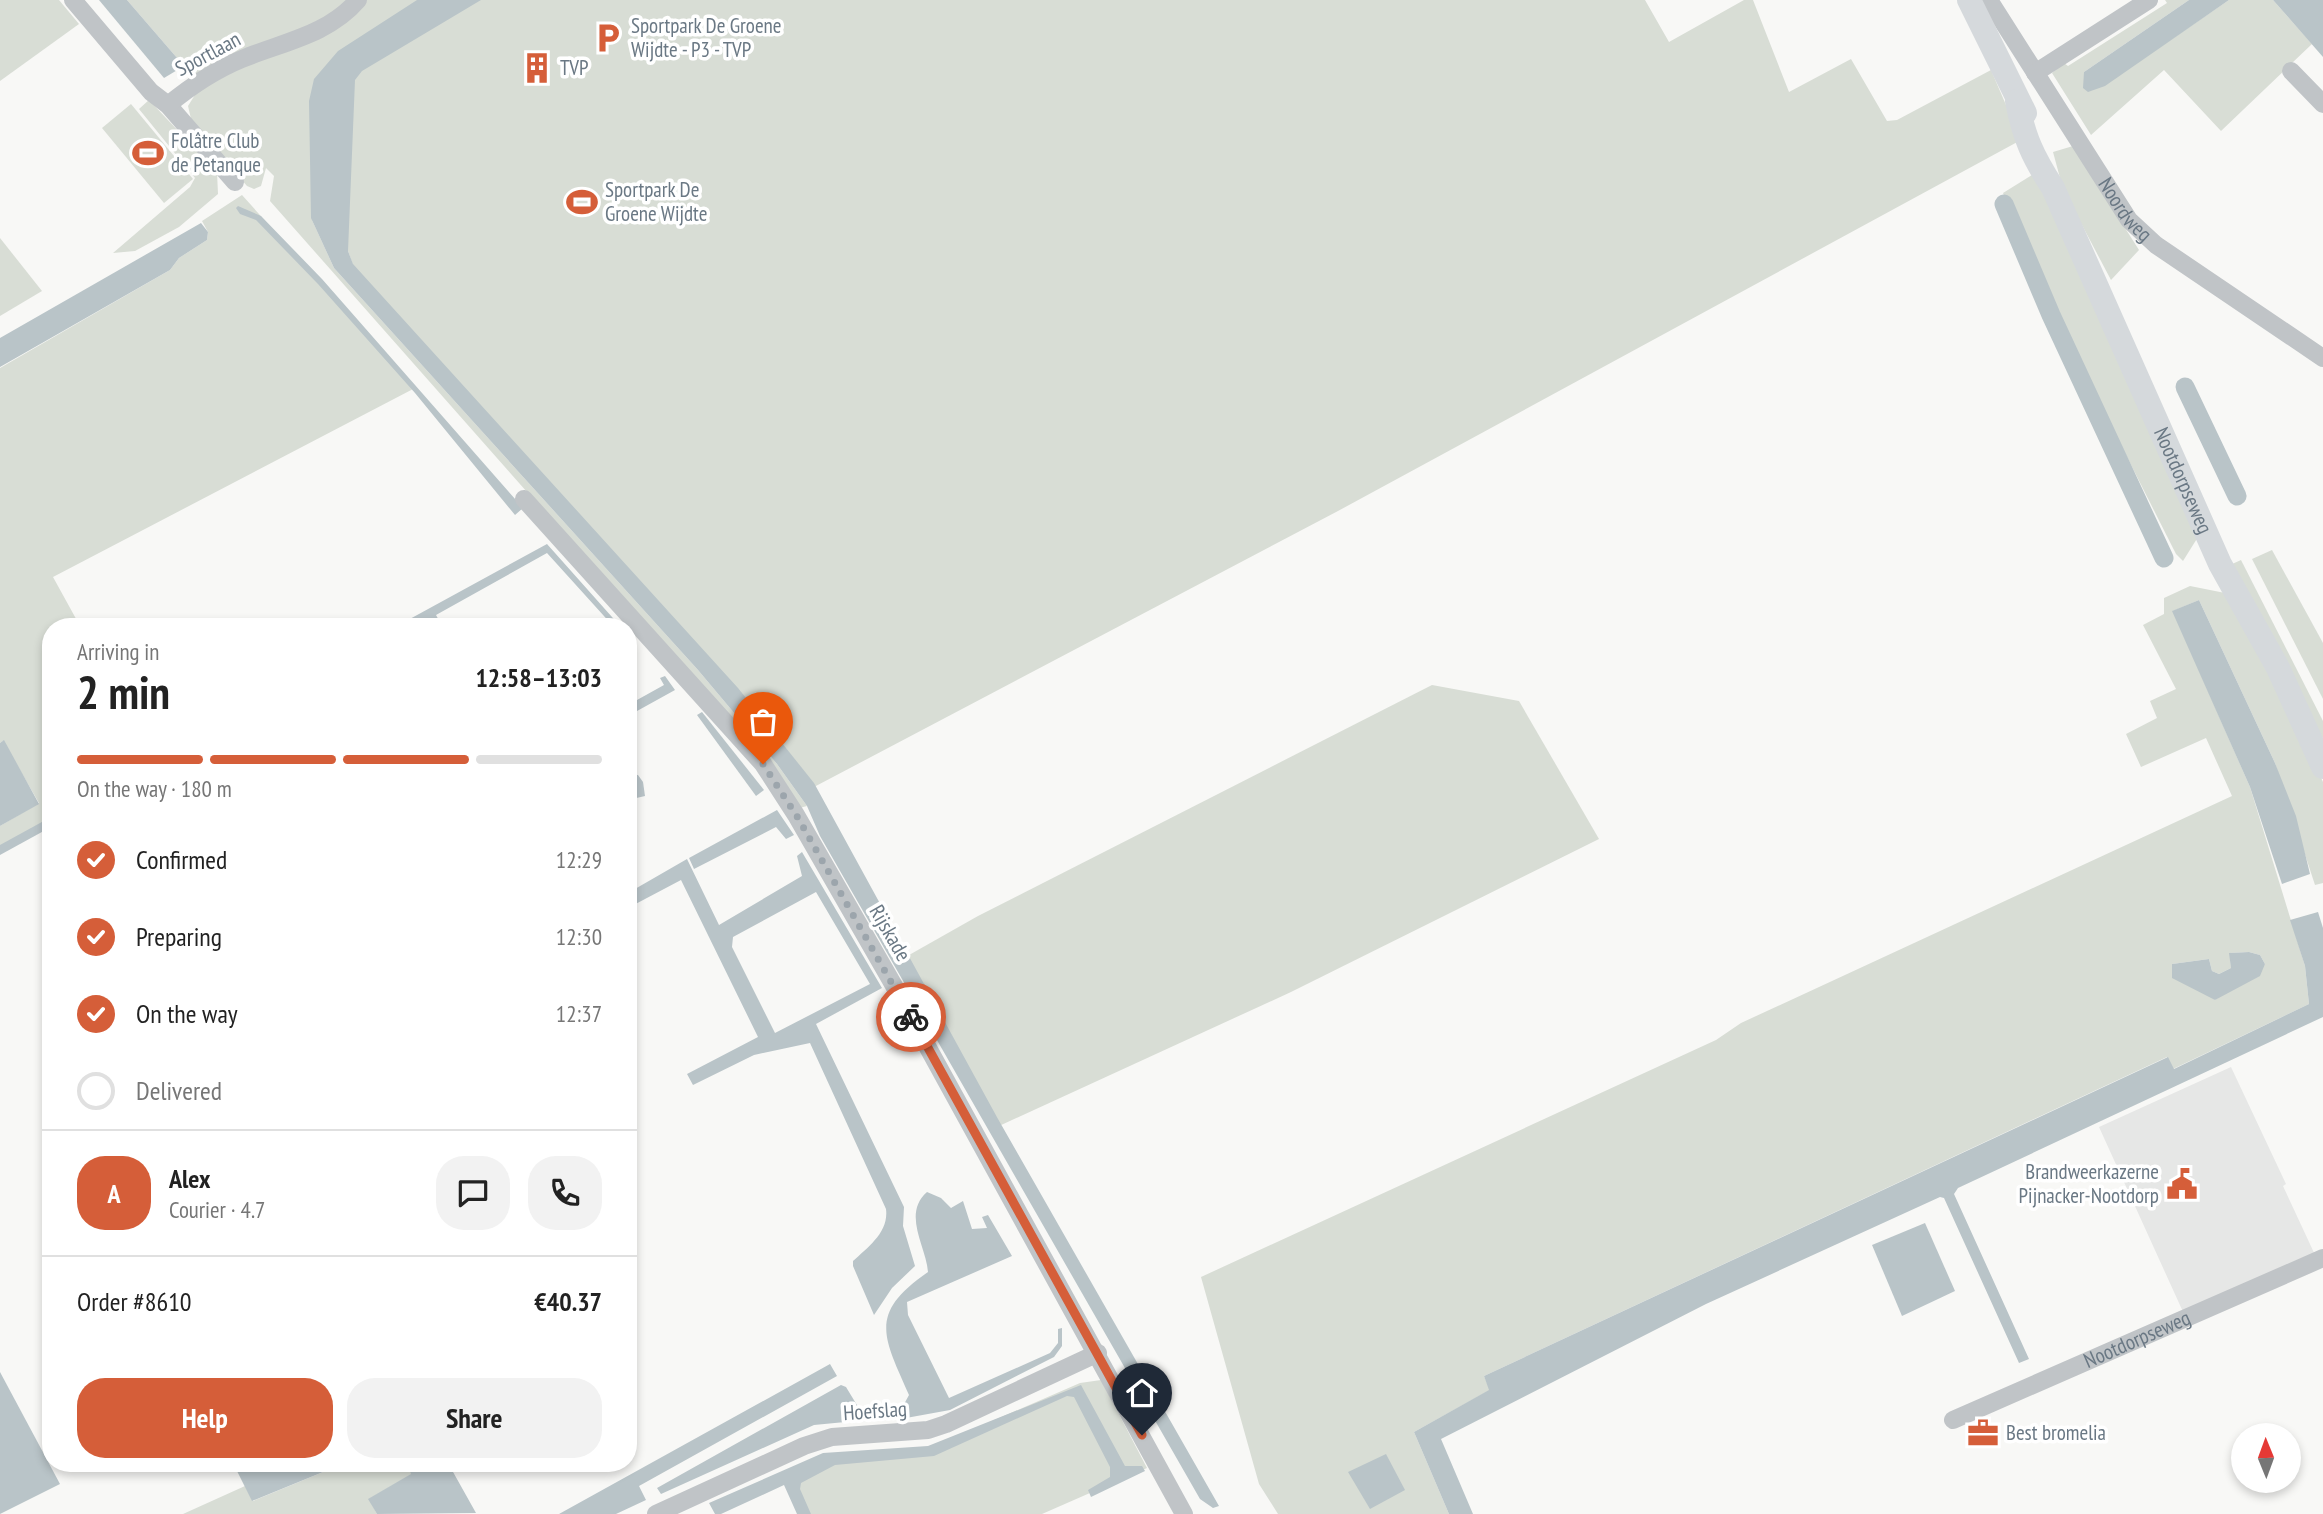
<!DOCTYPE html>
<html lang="en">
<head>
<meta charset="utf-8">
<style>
  body { margin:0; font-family:"PT Sans Narrow",sans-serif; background:#f2f2f2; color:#222; height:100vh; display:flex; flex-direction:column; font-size:26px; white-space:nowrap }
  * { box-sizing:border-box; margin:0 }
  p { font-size:23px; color:#767676 }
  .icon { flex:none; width:38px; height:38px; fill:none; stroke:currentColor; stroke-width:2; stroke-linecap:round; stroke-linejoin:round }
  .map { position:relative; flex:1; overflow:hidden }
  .panel { position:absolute; left:42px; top:618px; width:595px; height:854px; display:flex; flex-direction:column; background:#fff; border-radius:28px; box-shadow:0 4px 10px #0003 }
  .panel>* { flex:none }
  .needle { width:46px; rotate:359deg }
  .tools { position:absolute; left:2231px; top:1423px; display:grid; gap:14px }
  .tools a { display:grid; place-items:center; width:70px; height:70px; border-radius:50%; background:#fff; box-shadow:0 4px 10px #0003; font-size:35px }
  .pin { position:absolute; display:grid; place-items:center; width:60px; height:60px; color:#fff; margin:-72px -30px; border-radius:50% 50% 50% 0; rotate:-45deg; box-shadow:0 0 7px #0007 }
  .pin .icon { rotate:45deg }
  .courier { position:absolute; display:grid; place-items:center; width:70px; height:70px; margin:-35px; border:5px solid #d55e39; border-radius:50%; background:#fff; color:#222; box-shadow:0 2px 9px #0007 }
  .head em { font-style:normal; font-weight:700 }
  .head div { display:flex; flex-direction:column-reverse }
  .head { display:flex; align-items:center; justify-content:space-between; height:119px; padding:0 35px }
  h1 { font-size:46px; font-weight:700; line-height:52px }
  .bar { display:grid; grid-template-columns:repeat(4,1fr); gap:10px 7px; align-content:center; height:84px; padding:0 35px }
  .bar i { height:9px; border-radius:5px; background:#e0e0e0 }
  .bar .current { background:#d55e39 }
  .bar p { grid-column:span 4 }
  .line { display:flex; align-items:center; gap:18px; padding:0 35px; border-top:2px solid #e0e0e0 }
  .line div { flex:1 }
  .round { display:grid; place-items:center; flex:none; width:74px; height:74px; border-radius:28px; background:#f2f2f2 }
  ol { padding:0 35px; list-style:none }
  li { display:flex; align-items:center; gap:21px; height:77px }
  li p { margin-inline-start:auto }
  li .icon { padding:7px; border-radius:50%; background:#d55e39; color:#fff; stroke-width:4 }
  li:last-child { color:#767676 }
  li i { width:38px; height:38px; border:4px solid #e0e0e0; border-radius:50% }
  .button { display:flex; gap:14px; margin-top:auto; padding:14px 35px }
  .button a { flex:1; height:80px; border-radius:28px; background:#d55e39; color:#fff; font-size:28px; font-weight:700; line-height:80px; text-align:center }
  .button a+a { background:#f2f2f2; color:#222 }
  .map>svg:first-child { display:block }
</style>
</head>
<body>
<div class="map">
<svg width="2323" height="1514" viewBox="0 0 2323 1514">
  <rect width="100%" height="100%" fill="#f8f8f6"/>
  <path fill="#e6e7e6" d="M 2231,1067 L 2286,1184 L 2283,1186 L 2316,1257 L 2184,1314 L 2099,1127 Z"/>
  <g fill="#d8ddd5" fill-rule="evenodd">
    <path d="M 0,0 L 59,0 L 79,24 L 0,81 Z"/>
    <path d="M 127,0 L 1645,0 L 1669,42 L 1744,0 L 1753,0 L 1789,92 L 1851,59 L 1887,121 L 1897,120 L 1991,70 L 2021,140 L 1338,511 L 814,787 L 353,265 L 348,251 L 312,220 L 334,268 L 698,670 L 777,764 L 807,806 L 796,809 L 731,723 L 270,201 L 274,176 L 266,168 L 261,186 L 254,189 L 247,186 L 192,123 L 188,106 L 198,90 L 184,66 Z"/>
    <path d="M 2165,0 L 2189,0 L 2084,72 L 2138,62 L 2229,0 L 2273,0 L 2312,44 L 2221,131 L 2164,70 L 2091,135 L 2052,73 L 2064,63 L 2068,66 L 2167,3 Z"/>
    <path d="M 149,100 L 217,172 L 218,194 L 179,227 L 135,251 L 113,253 L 190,187 L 195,178 L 139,109 Z"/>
    <path d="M 131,104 L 193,179 L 164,203 L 102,128 Z"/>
    <path d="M 2073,146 L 2139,250 L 2111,280 L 2063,189 L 2053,152 Z"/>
    <path d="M 2035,173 L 2198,537 L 2183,561 L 2176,554 L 2074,352 L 2003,193 Z"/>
    <path d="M 242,195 L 415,388 L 53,577 L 80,626 L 51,626 L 51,824 L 0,852 L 0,826 L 39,803 L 3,741 L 0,743 L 0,368 L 170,270 L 179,258 L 207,240 L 208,232 L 202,221 Z"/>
    <path d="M 0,238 L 42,291 L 0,316 Z"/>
    <path d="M 2272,550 L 2323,643 L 2323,699 L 2252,559 Z"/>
    <path d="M 2241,560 L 2323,721 L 2323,739 L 2230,565 Z"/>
    <path d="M 2190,586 L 2225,593 L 2295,719 L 2323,782 L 2323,883 L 2315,885 L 2275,763 L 2199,600 L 2173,611 L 2250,787 L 2305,966 L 2309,1004 L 2173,1069 L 2167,1057 L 1484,1376 L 1490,1390 L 1414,1432 L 1449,1514 L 1278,1514 L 1259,1484 L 1201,1277 L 1716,1040 L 1741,1023 L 2232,796 L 2206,738 L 2141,767 L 2126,734 L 2157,718 L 2150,701 L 2176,689 L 2143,625 L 2164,614 L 2164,598 ZM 2249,952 L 2260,955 L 2265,964 L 2215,1000 L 2172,964 L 2209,959 L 2212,971 L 2219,974 L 2231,968 L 2230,953 Z"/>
    <path d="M 1432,685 L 1519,701 L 1599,839 L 1291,992 L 999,1126 L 902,959 L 978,916 Z"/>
    <path d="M 1101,1380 L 1147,1468 L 1042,1514 L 803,1514 L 788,1479 L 831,1456 L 930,1448 L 1080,1383 Z"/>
    <path d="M 345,1463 L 407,1463 L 412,1474 L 369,1499 L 377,1514 L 183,1514 L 245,1486 L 253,1501 Z"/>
  </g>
  <g fill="#b9c4c8" fill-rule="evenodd">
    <path d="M 99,0 L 127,0 L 184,66 L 164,78 Z"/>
    <path d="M 417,0 L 481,0 L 362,71 L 355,80 L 348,251 L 353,264 L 738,688 L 814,783 L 998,1119 L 1219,1506 L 1213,1508 L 1200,1499 L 820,836 L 807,806 L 777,764 L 698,670 L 334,268 L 311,218 L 309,101 L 314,79 L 338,51 Z"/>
    <path d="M 2189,0 L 2229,0 L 2105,86 L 2088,92 L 2083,88 L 2084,72 Z"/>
    <path d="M 2273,0 L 2323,0 L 2323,57 Z"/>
    <path d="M 238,206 L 261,216 L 322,279 L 523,508 L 515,515 L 415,393 L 318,284 L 256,220 L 240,214 L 236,208 Z"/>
    <path d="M 201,223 L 208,232 L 207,240 L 179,258 L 170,270 L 0,367 L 0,338 Z"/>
    <path d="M 547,544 L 620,626 L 613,626 L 547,553 L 436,615 L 442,626 L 423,624 L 397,626 Z"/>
    <path d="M 2199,600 L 2275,763 L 2296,816 L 2310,874 L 2282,884 L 2250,787 L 2172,611 Z"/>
    <path d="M 665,676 L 675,690 L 628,716 L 628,705 L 664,685 L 660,678 Z"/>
    <path d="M 702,712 L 764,790 L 756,796 L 697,715 Z"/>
    <path d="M 4,740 L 39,804 L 0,826 L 0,743 Z"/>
    <path d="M 628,774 L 638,775 L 643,782 L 645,796 L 628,800 Z"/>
    <path d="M 777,810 L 794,835 L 786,839 L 776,827 L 694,869 L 689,858 Z"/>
    <path d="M 51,817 L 51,827 L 0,855 L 0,845 Z"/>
    <path d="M 802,852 L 882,988 L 816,1024 L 904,1207 L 903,1226 L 915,1266 L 892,1288 L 874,1315 L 853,1266 L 853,1261 C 868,1247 889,1232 886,1209 L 810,1043 L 754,1055 L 693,1085 L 687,1074 L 758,1037 L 681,880 L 628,908 L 628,893 L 687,859 L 719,925 L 802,876 L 797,856 ZM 816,892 L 870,984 L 775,1033 L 732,947 L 733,937 Z"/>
    <path d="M 2318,912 L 2323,928 L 2323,1017 L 1958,1188 L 1954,1194 L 2029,1359 L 2019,1363 L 1944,1198 L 1940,1197 L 1706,1304 L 1441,1439 L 1473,1514 L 1449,1514 L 1414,1432 L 1489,1390 L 1484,1376 L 2168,1057 L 2174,1069 L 2309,1004 L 2305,966 L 2290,920 Z"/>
    <path d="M 2249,952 L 2260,955 L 2265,964 L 2260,976 L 2215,1000 L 2172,978 L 2172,964 L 2209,959 L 2212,971 L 2219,974 L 2231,968 L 2229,953 Z"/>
    <path d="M 927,1192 L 941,1198 L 951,1208 L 963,1201 L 972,1229 L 987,1228 L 982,1217 L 988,1215 L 1012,1256 L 907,1302 L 908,1315 L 949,1398 L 1050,1353 L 1058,1343 L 1058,1329 L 1062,1328 L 1062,1346 L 1054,1357 L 950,1410 L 906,1418 L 903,1406 L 909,1395 C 884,1337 867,1314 928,1272 C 926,1246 902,1214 927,1192 Z"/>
    <path d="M 1925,1223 L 1955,1291 L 1902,1316 L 1872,1245 Z"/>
    <path d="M 830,1364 L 837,1376 L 639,1486 L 646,1500 L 616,1514 L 559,1514 Z"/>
    <path d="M 0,1372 L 60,1484 L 0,1514 Z"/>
    <path d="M 841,1385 L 846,1387 L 866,1420 L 814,1425 L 661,1494 L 657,1488 Z"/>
    <path d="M 1081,1385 L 1125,1466 L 1142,1466 L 1145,1471 L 1091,1497 L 1088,1490 L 1110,1477 L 1110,1467 L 1074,1397 L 1067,1396 L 934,1456 L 835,1465 L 801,1483 L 800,1489 L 811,1514 L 797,1514 L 784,1485 L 721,1514 L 715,1514 L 709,1503 L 823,1453 L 928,1446 Z"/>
    <path d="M 1386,1454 L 1405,1490 L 1370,1509 L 1348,1472 Z"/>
    <path d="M 233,1463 L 345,1463 L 252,1501 Z"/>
    <path d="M 407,1463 L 448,1463 L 476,1513 L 377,1514 L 368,1499 L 411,1474 Z"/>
  </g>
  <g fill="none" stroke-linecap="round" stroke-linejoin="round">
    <g stroke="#b9c4c8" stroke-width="19">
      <path d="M 2004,204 L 2051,315 L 2164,558"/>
      <path d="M 2185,387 L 2237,496"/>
    </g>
    <g stroke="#c0c4c7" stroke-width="18">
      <path d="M 73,0 L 151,92 L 168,105 L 235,182"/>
      <path id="s1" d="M 1989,0 L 2129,220 L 2156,245 L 2323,358"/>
      <path d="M 2291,71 L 2323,104"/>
      <path d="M 2035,73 L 2149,0"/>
      <path d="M 168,105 C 191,86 215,70 242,59 C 283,42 328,35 358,0"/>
      <path d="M 524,499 L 763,764 L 796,815 L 893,984 L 1184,1514"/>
      <path id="s2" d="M 1953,1420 L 2323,1258"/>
      <path d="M 656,1514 L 804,1446 L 832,1437 L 928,1430 L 946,1424 L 1098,1353"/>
    </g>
    <g stroke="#d5d9dc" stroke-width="24">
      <path d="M 1969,0 L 2025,113"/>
      <path id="s3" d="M 2017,101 C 2024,138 2033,157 2053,188 L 2220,564 L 2278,668 L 2323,767"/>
    </g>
  </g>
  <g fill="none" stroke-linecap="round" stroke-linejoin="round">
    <path stroke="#9ca5ac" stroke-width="7" stroke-dasharray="0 12.6" d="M 763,764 L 798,818 L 911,1017"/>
    <path stroke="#d55e39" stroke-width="9" d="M 911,1017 L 1142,1435"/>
  </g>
  <defs>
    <symbol id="parking-bare" viewBox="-9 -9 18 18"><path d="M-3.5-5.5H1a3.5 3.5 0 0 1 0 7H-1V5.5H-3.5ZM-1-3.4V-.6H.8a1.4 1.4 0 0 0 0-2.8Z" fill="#d55e39" stroke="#fff" stroke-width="2.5" paint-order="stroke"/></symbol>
    <symbol id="building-bare" viewBox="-9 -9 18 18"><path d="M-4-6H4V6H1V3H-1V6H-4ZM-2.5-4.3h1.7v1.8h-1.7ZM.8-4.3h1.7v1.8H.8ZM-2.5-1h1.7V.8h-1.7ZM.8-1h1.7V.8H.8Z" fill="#d55e39" stroke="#fff" stroke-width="2.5" paint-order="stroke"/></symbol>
    <symbol id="stadium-bare" viewBox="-9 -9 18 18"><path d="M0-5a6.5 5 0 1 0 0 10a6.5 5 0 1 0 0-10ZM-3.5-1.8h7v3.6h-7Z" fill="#d55e39" stroke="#fff" stroke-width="2.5" paint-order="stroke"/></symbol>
    <symbol id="civic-bare" viewBox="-9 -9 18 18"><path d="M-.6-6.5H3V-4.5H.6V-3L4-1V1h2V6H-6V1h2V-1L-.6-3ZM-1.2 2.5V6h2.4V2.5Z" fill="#d55e39" stroke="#fff" stroke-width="2.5" paint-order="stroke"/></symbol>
    <symbol id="office-bare" viewBox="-9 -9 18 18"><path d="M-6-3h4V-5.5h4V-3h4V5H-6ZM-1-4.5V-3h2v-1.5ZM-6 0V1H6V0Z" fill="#d55e39" stroke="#fff" stroke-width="2.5" paint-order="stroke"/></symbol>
  </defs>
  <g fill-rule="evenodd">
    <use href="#parking-bare" x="586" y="16" width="44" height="44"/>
    <use href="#building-bare" x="515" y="46" width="44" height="44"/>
    <use href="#stadium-bare" x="126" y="131" width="44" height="44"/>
    <use href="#stadium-bare" x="560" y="180" width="44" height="44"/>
    <use href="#civic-bare" x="2160" y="1162" width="44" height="44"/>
    <use href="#office-bare" x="1961" y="1411" width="44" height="44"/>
  </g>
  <g text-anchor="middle" stroke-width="7" stroke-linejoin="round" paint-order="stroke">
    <g font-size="21" fill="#6a7884" stroke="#fff" text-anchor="start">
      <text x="631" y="33">Sportpark De Groene<tspan x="631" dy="24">Wijdte - P3 - TVP</tspan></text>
      <text x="560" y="75">TVP</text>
      <text x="171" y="148">Folâtre Club<tspan x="171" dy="24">de Petanque</tspan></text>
      <text x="605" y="197">Sportpark De<tspan x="605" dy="24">Groene Wijdte</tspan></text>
      <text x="2159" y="1179" text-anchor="end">Brandweerkazerne<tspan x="2159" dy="24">Pijnacker-Nootdorp</tspan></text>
      <text x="2006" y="1440">Best bromelia</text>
    </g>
    <g font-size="21" fill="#6a7884" stroke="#fff">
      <text transform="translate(208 54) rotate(-28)" y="7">Sportlaan</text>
      <text dy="7" stroke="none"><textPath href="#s1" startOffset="250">Noordweg</textPath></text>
      <text dy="7" stroke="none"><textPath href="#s3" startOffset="415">Nootdorpseweg</textPath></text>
      <text transform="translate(890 933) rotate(60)" y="7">Rijskade</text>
      <text dy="7" stroke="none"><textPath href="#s2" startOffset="201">Nootdorpseweg</textPath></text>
      <text transform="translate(875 1411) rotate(-4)" y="7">Hoefslag</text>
    </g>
  </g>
</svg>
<div class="tools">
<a><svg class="needle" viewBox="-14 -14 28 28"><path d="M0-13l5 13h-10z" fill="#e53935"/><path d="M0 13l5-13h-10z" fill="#767676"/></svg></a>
</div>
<div class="pin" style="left:763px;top:764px;background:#ea580c"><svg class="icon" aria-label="bag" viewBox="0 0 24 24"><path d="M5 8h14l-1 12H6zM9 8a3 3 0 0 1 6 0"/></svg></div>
<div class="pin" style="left:1142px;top:1435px;background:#1f2937"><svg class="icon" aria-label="home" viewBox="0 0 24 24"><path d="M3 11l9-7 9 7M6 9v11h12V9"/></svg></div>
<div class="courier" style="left:911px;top:1017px"><svg class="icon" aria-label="bike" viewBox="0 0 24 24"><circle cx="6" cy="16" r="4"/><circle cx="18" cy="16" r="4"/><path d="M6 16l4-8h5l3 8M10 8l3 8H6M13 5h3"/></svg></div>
<section class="panel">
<div class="head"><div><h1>2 min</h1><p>Arriving in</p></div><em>12:58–13:03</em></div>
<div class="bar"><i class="current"></i><i class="current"></i><i class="current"></i><i></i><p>On the way · 180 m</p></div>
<ol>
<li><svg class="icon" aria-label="check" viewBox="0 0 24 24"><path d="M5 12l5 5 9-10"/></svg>Confirmed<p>12:29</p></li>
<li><svg class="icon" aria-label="check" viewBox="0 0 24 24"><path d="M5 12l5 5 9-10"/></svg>Preparing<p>12:30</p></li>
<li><svg class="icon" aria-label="check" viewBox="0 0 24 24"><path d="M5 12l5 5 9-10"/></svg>On the way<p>12:37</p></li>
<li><i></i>Delivered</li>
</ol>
<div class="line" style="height:126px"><b class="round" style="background:#d55e39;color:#fff">A</b><div><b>Alex</b><p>Courier · 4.7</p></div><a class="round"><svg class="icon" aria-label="chat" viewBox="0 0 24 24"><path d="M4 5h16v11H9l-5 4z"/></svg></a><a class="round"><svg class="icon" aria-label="phone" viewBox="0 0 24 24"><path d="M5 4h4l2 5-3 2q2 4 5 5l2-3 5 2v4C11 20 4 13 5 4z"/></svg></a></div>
<div class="line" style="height:91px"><div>Order #8610</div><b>€40.37</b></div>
<div class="button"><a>Help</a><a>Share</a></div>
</section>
</div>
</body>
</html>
